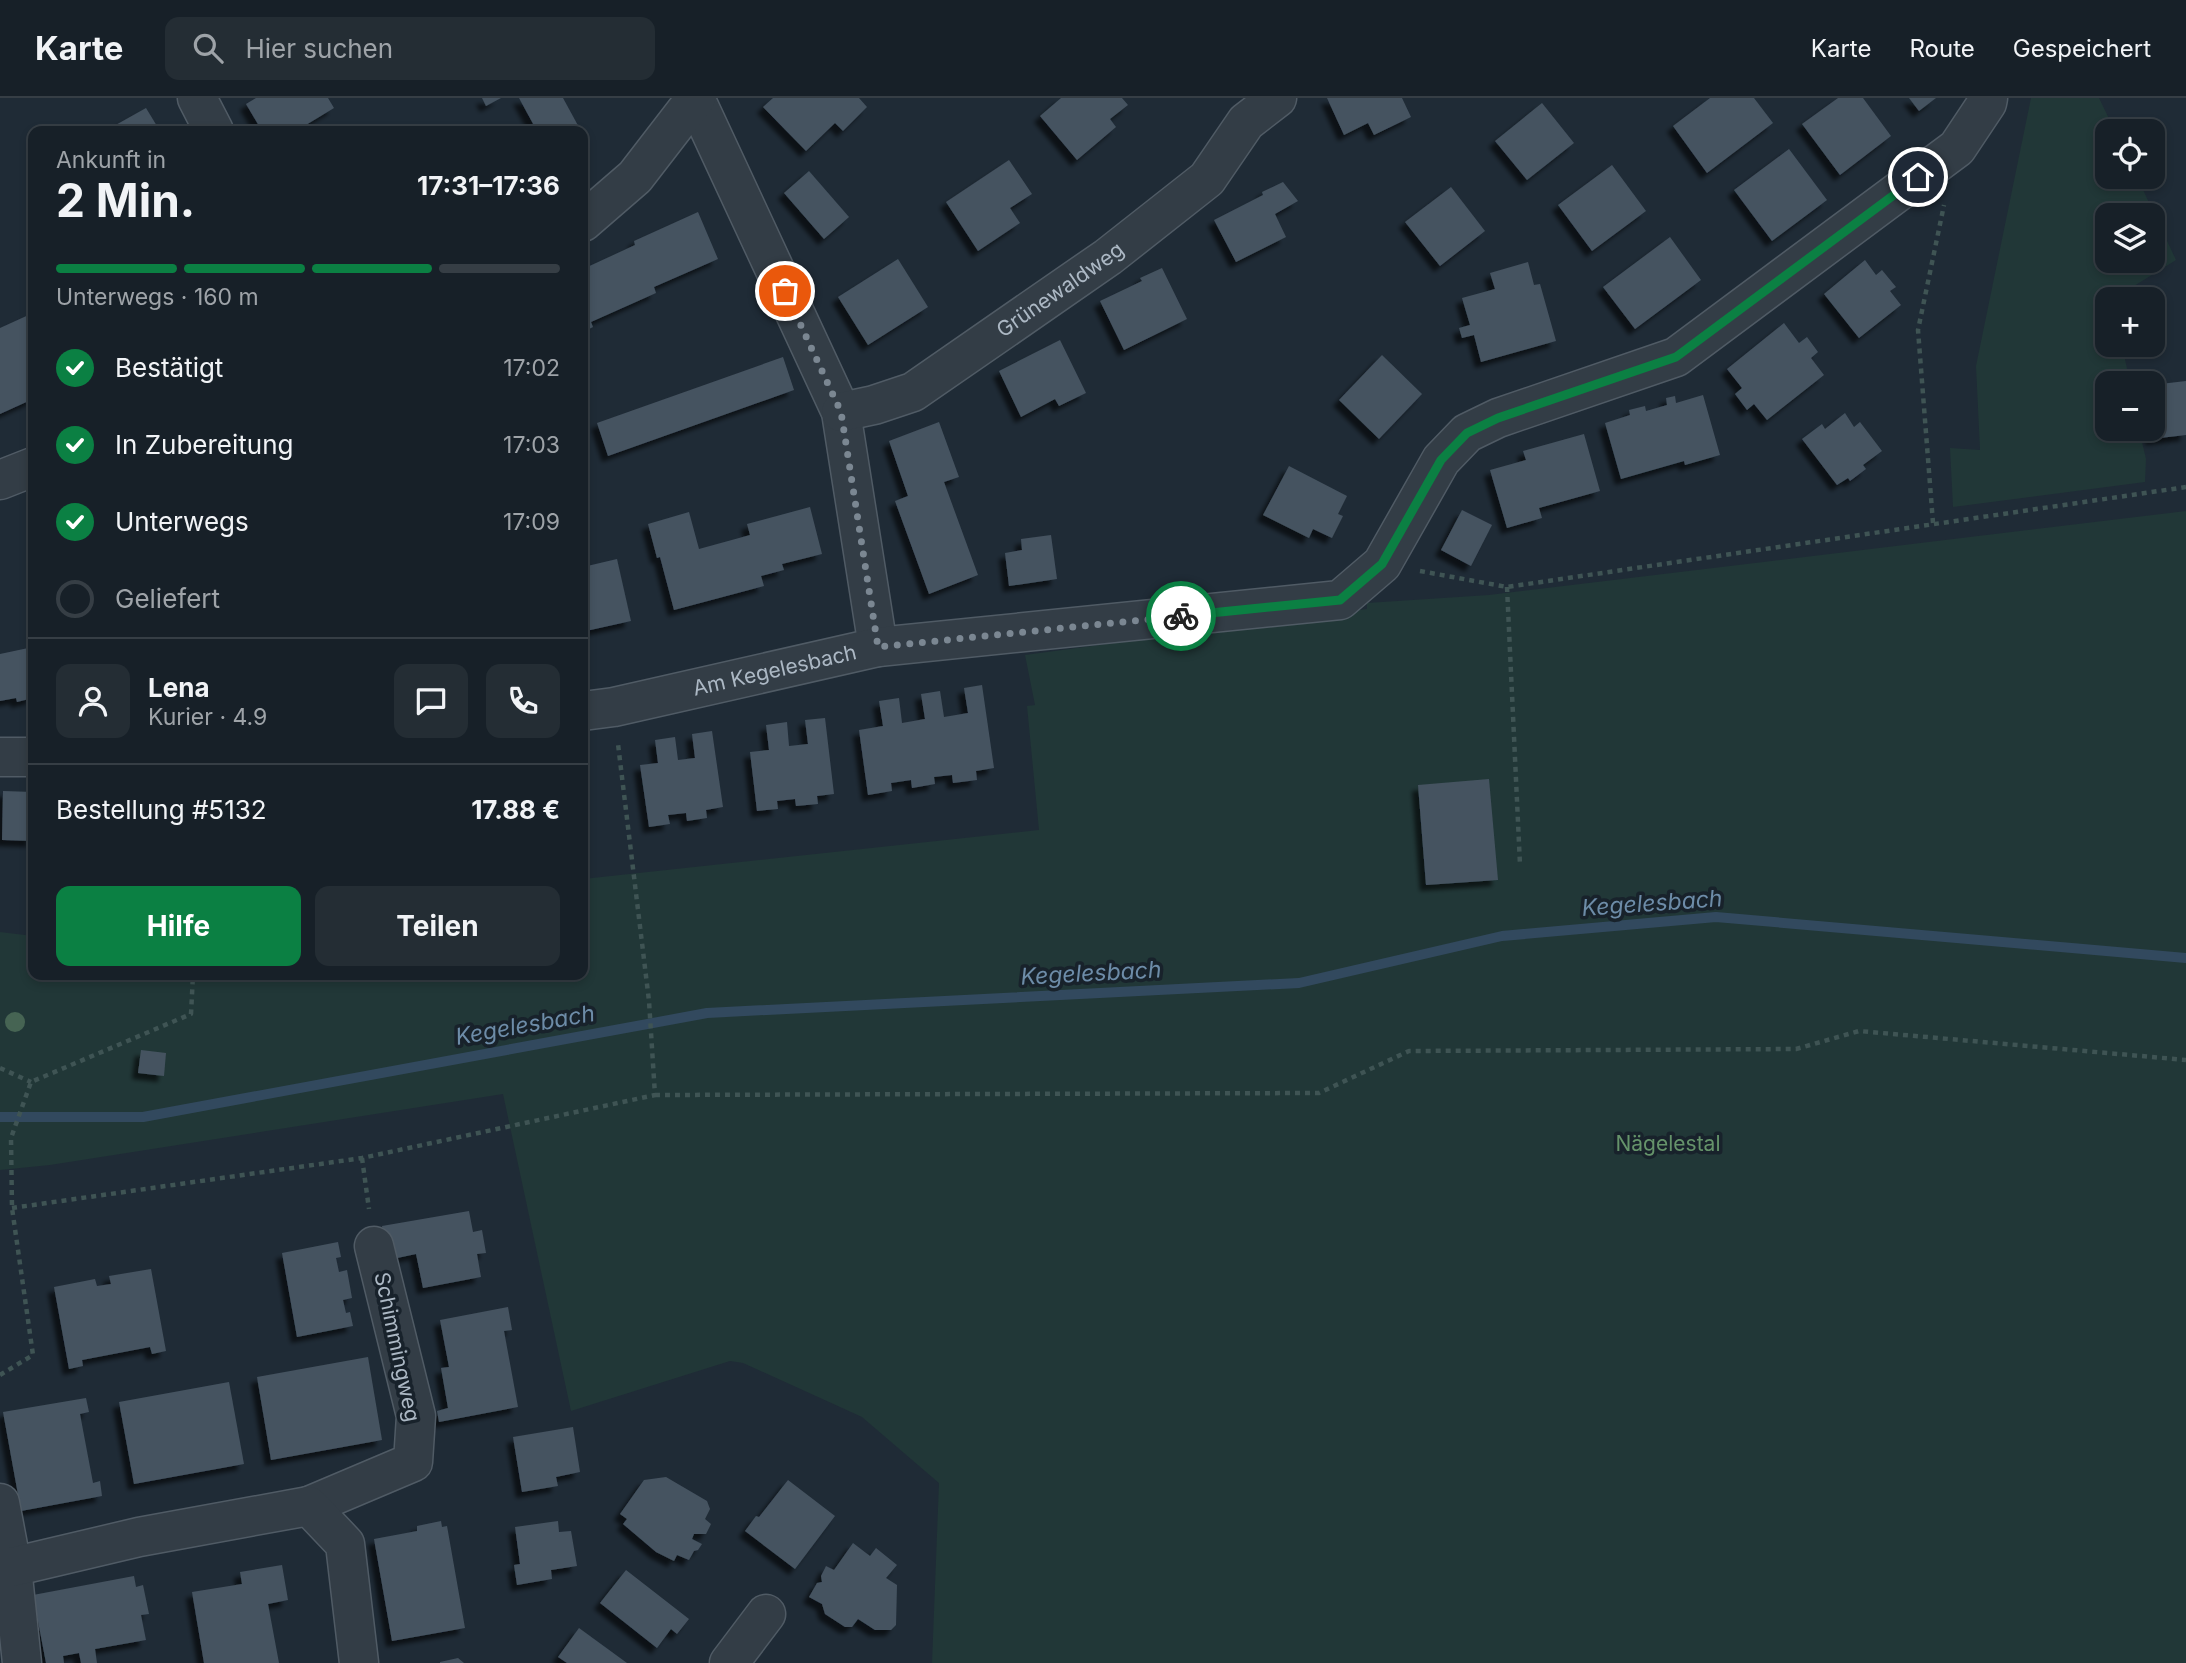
<!DOCTYPE html>
<html lang="de">
<head>
<meta charset="utf-8">
<style>
  body { margin:0; font-family:Inter,sans-serif; background:#242d34; color:#f1f3f6; height:100vh; display:flex; flex-direction:column; font-size:26px; white-space:nowrap }
  * { box-sizing:border-box; margin:0 }
  p { font-size:23px; color:#9ea3a8 }
  .icon { flex:none; width:38px; height:38px; fill:none; stroke:currentColor; stroke-width:2; stroke-linecap:round; stroke-linejoin:round }
  .map { position:relative; flex:1; overflow:hidden }
  .sheet { position:absolute; left:28px; top:28px; width:560px; height:854px; display:flex; flex-direction:column; background:#172028; border-radius:14px; box-shadow:0 4px 10px #0003,0 0 0 2px #363e45 }
  .sheet>* { flex:none }
  .controls { position:absolute; left:2095px; top:21px; display:grid; gap:14px }
  .controls a { display:grid; place-items:center; width:70px; height:70px; border-radius:14px; background:#172028; box-shadow:0 4px 10px #0003,0 0 0 2px #363e45; font-size:35px }
  .pin { position:absolute; display:grid; place-items:center; width:60px; height:60px; color:#fff; margin:-30px; border:4px solid #fff; border-radius:50%; box-shadow:0 2px 7px #0007 }
  .courier { position:absolute; display:grid; place-items:center; width:70px; height:70px; margin:-35px; border:5px solid #0b8043; border-radius:50%; background:#fff; color:#222; box-shadow:0 2px 9px #0007 }
  .head em { font-style:normal; font-weight:700 }
  .head div { display:flex; flex-direction:column-reverse }
  .head { display:flex; align-items:center; justify-content:space-between; height:119px; padding:0 28px }
  h1 { font-size:46px; font-weight:700; line-height:52px }
  .bar { display:grid; grid-template-columns:repeat(4,1fr); gap:10px 7px; align-content:center; height:84px; padding:0 28px }
  .bar i { height:9px; border-radius:5px; background:#363e45 }
  .bar .on { background:#0b8043 }
  .bar p { grid-column:span 4 }
  .line { display:flex; align-items:center; gap:18px; padding:0 28px; border-top:2px solid #363e45 }
  .line div { flex:1 }
  .round { display:grid; place-items:center; flex:none; width:74px; height:74px; border-radius:14px; background:#242d34 }
  ol { padding:0 28px; list-style:none }
  li { display:flex; align-items:center; gap:21px; height:77px }
  li p { margin-inline-start:auto }
  li .icon { padding:7px; border-radius:50%; background:#0b8043; color:#fff; stroke-width:4 }
  li:last-child { color:#9ea3a8 }
  li i { width:38px; height:38px; border:4px solid #363e45; border-radius:50% }
  .action { display:flex; gap:14px; margin-top:auto; padding:14px 28px }
  .action a { flex:1; height:80px; border-radius:14px; background:#0b8043; color:#fff; font-size:28px; font-weight:700; line-height:80px; text-align:center }
  .action a+a { background:#242d34; color:#f1f3f6 }
  header { display:flex; align-items:center; gap:42px; box-sizing:border-box; height:98px; padding:0 35px; background:#172028; border-bottom:2px solid #363e45 }
  header strong { font-size:33px }
  nav { display:flex; gap:38px; margin-inline-start:auto; font-size:24px }
  .search { width:490px; height:63px; background:#242d34; display:flex; align-items:center; gap:18px; box-sizing:border-box; padding:0 24px; border-radius:14px; color:#9ea3a8; font-size:26px }
  .map>svg:first-child { display:block }
</style>
</head>
<body>
<header>
<strong>Karte</strong>
<div class="search"><svg class="icon" aria-label="search" viewBox="0 0 24 24"><circle cx="10" cy="10" r="6"/><path d="M15 15l6 6"/></svg>Hier suchen</div>
<nav><a>Karte</a><a>Route</a><a>Gespeichert</a></nav>
</header>
<div class="map">
<svg width="2186" height="1565" viewBox="0 0 2186 1565">
  <defs>
    <filter id="shadow"><feDropShadow dx="-6" dy="6" stdDeviation="2" flood-color="#0009"/></filter>
  </defs>
  <rect width="100%" height="100%" fill="#1f2b36"/>
  <g fill="#213737" fill-rule="evenodd">
    <path d="M 2031,0 L 2099,0 L 2115,33 L 2107,33 L 2107,79 L 2137,79 L 2176,162 L 2113,201 L 2107,201 L 2107,247 L 2122,247 L 2130,285 L 2107,285 L 2107,331 L 2139,331 L 2146,361 L 2145,384 L 1953,409 L 1950,350 L 1980,352 L 1976,268 ZM 2107,117 L 2152,117 L 2152,163 L 2107,163 Z"/>
    <path d="M 2186,413 L 2186,1565 L 932,1565 L 939,1385 L 862,1319 L 743,1265 L 730,1263 L 571,1313 L 503,996 L 50,1067 L 0,1072 L 0,834 L 33,838 L 33,877 L 583,877 L 583,781 L 1039,732 L 1027,608 L 1035,607 L 1025,557 L 1367,511 L 1367,505 L 1489,497 Z"/>
  </g>
  <g fill="none" stroke-linecap="round" stroke-linejoin="round">
    <path stroke="#32495e" stroke-width="10" d="M 0,1019 L 143,1019 L 707,915 L 1299,885 L 1502,838 L 1716,819 L 2186,860"/>
  </g>
  <g fill="#455360" filter="url(#shadow)">
    <path d="M 256,0 L 328,0 L 334,10 L 296,33 L 262,33 L 246,6 Z"/>
    <path d="M 482,0 L 501,0 L 486,8 Z"/>
    <path d="M 519,0 L 563,0 L 581,33 L 537,33 Z"/>
    <path d="M 773,0 L 859,0 L 867,9 L 843,33 L 835,25 L 806,53 L 763,9 Z"/>
    <path d="M 1061,0 L 1122,0 L 1128,7 L 1110,21 L 1116,29 L 1077,62 L 1040,18 Z"/>
    <path d="M 1327,0 L 1402,0 L 1411,19 L 1374,37 L 1368,25 L 1344,37 Z"/>
    <path d="M 1710,0 L 1754,0 L 1773,25 L 1707,75 L 1673,28 Z"/>
    <path d="M 1838,0 L 1863,0 L 1891,38 L 1840,77 L 1802,26 Z"/>
    <path d="M 1909,0 L 1936,0 L 1919,13 Z"/>
    <path d="M 1542,5 L 1574,45 L 1527,82 L 1495,43 Z"/>
    <path d="M 146,10 L 160,33 L 105,33 Z"/>
    <path d="M 1789,51 L 1827,102 L 1772,143 L 1734,92 Z"/>
    <path d="M 1009,62 L 1032,96 L 1010,110 L 1020,125 L 978,153 L 946,104 Z"/>
    <path d="M 1612,67 L 1646,113 L 1592,153 L 1558,107 Z"/>
    <path d="M 809,73 L 849,119 L 824,141 L 784,95 Z"/>
    <path d="M 1283,84 L 1298,103 L 1275,116 L 1286,139 L 1236,164 L 1214,122 L 1263,97 L 1262,94 Z"/>
    <path d="M 1451,89 L 1485,133 L 1440,168 L 1405,124 Z"/>
    <path d="M 698,114 L 718,161 L 654,189 L 656,195 L 591,224 L 593,229 L 583,234 L 583,171 L 635,147 L 634,143 Z"/>
    <path d="M 1670,139 L 1701,182 L 1635,231 L 1603,189 Z"/>
    <path d="M 898,161 L 928,209 L 868,247 L 838,199 Z"/>
    <path d="M 1865,162 L 1876,177 L 1882,172 L 1896,189 L 1890,193 L 1901,207 L 1859,240 L 1824,196 Z"/>
    <path d="M 1528,164 L 1534,187 L 1540,186 L 1556,243 L 1481,264 L 1474,237 L 1462,240 L 1459,230 L 1470,227 L 1462,200 L 1495,191 L 1490,175 Z"/>
    <path d="M 1162,170 L 1187,221 L 1124,252 L 1100,203 L 1142,183 L 1140,180 Z"/>
    <path d="M 33,215 L 33,301 L 0,316 L 0,230 Z"/>
    <path d="M 1784,225 L 1799,245 L 1807,239 L 1818,254 L 1811,260 L 1824,277 L 1767,322 L 1754,306 L 1747,312 L 1735,296 L 1742,290 L 1727,271 Z"/>
    <path d="M 1060,242 L 1086,295 L 1059,308 L 1055,301 L 1021,319 L 999,273 Z"/>
    <path d="M 1382,257 L 1422,296 L 1379,341 L 1339,302 Z"/>
    <path d="M 783,259 L 794,292 L 608,358 L 597,325 Z"/>
    <path d="M 2186,283 L 2186,337 L 2151,341 L 2152,287 Z"/>
    <path d="M 1703,297 L 1720,357 L 1685,367 L 1684,363 L 1621,381 L 1605,325 L 1630,317 L 1629,312 L 1645,308 L 1646,313 L 1667,307 L 1666,300 L 1675,298 L 1676,305 Z"/>
    <path d="M 1845,315 L 1854,329 L 1860,324 L 1882,353 L 1863,367 L 1866,371 L 1850,383 L 1848,380 L 1837,387 L 1802,341 L 1822,326 L 1825,331 Z"/>
    <path d="M 939,324 L 959,379 L 944,384 L 978,477 L 929,496 L 895,403 L 908,398 L 889,343 Z"/>
    <path d="M 1584,336 L 1600,393 L 1539,410 L 1542,420 L 1507,430 L 1490,372 L 1526,362 L 1523,353 Z"/>
    <path d="M 1289,368 L 1347,398 L 1338,416 L 1343,418 L 1332,440 L 1313,431 L 1309,440 L 1263,417 Z"/>
    <path d="M 810,409 L 822,456 L 782,466 L 784,472 L 761,478 L 764,488 L 674,512 L 660,459 L 657,460 L 648,426 L 689,414 L 699,451 L 750,437 L 747,426 Z"/>
    <path d="M 1462,412 L 1492,427 L 1471,468 L 1441,452 Z"/>
    <path d="M 1051,437 L 1057,481 L 1009,488 L 1005,455 L 1022,452 L 1021,441 Z"/>
    <path d="M 617,461 L 631,523 L 586,533 L 583,526 L 583,469 Z"/>
    <path d="M 33,549 L 33,600 L 17,604 L 16,600 L 0,603 L 0,556 Z"/>
    <path d="M 982,587 L 994,670 L 976,673 L 977,682 L 953,685 L 952,677 L 934,679 L 935,686 L 912,690 L 911,682 L 891,685 L 892,693 L 868,697 L 859,632 L 883,628 L 879,603 L 899,600 L 902,625 L 925,621 L 921,596 L 940,593 L 944,619 L 968,615 L 964,590 Z"/>
    <path d="M 825,620 L 834,696 L 817,698 L 818,706 L 796,708 L 795,701 L 777,703 L 778,711 L 757,713 L 750,654 L 769,652 L 766,627 L 787,624 L 789,648 L 808,646 L 805,622 Z"/>
    <path d="M 712,633 L 723,709 L 706,712 L 707,720 L 687,723 L 686,715 L 668,717 L 670,726 L 649,729 L 640,667 L 658,665 L 655,642 L 675,639 L 678,662 L 695,660 L 692,636 Z"/>
    <path d="M 583,670 L 587,694 L 583,694 Z"/>
    <path d="M 1489,681 L 1498,782 L 1426,787 L 1418,687 Z"/>
    <path d="M 3,693 L 33,694 L 33,743 L 2,742 Z"/>
    <path d="M 141,952 L 166,955 L 164,978 L 138,975 Z"/>
    <path d="M 469,1113 L 473,1134 L 482,1132 L 486,1155 L 477,1156 L 481,1179 L 423,1190 L 416,1156 L 388,1162 L 382,1128 Z"/>
    <path d="M 338,1144 L 341,1159 L 336,1160 L 339,1174 L 347,1172 L 352,1200 L 343,1202 L 346,1215 L 350,1214 L 353,1228 L 297,1239 L 282,1155 Z"/>
    <path d="M 151,1171 L 166,1253 L 152,1256 L 150,1249 L 82,1262 L 83,1268 L 69,1271 L 54,1189 L 95,1181 L 97,1188 L 111,1186 L 109,1178 Z"/>
    <path d="M 508,1209 L 512,1232 L 504,1233 L 518,1309 L 439,1324 L 437,1313 L 448,1310 L 441,1270 L 449,1269 L 440,1222 Z"/>
    <path d="M 368,1259 L 382,1342 L 271,1362 L 257,1279 Z"/>
    <path d="M 229,1284 L 244,1366 L 134,1386 L 119,1304 Z"/>
    <path d="M 86,1300 L 89,1314 L 80,1316 L 93,1385 L 100,1383 L 102,1398 L 21,1413 L 3,1314 Z"/>
    <path d="M 573,1329 L 580,1374 L 556,1379 L 558,1388 L 522,1394 L 513,1339 Z"/>
    <path d="M 666,1379 L 707,1403 L 710,1411 L 705,1421 L 711,1426 L 706,1436 L 694,1436 L 692,1441 L 702,1446 L 698,1452 L 694,1453 L 689,1462 L 677,1457 L 674,1463 L 656,1454 L 623,1426 L 627,1421 L 620,1416 L 644,1382 Z"/>
    <path d="M 788,1382 L 835,1418 L 795,1471 L 745,1433 L 756,1418 L 759,1419 Z"/>
    <path d="M 441,1423 L 442,1429 L 447,1428 L 465,1530 L 392,1543 L 374,1441 L 417,1433 L 417,1428 Z"/>
    <path d="M 558,1423 L 559,1434 L 571,1433 L 577,1468 L 551,1472 L 552,1481 L 517,1487 L 514,1467 L 520,1466 L 515,1429 Z"/>
    <path d="M 853,1445 L 870,1458 L 876,1450 L 897,1467 L 886,1480 L 897,1487 L 896,1527 L 891,1532 L 875,1532 L 858,1521 L 852,1529 L 845,1529 L 825,1516 L 822,1506 L 809,1499 L 817,1485 L 822,1484 L 821,1478 L 826,1468 L 834,1472 Z"/>
    <path d="M 282,1467 L 288,1502 L 268,1506 L 279,1565 L 204,1565 L 192,1494 L 242,1486 L 240,1474 Z"/>
    <path d="M 626,1472 L 689,1521 L 677,1536 L 671,1531 L 657,1550 L 600,1505 Z"/>
    <path d="M 134,1478 L 136,1489 L 143,1487 L 149,1516 L 141,1517 L 146,1542 L 95,1551 L 97,1565 L 81,1565 L 79,1555 L 63,1558 L 64,1565 L 46,1565 L 33,1497 Z"/>
    <path d="M 579,1530 L 627,1565 L 567,1565 L 558,1559 Z"/>
    <path d="M 458,1560 L 464,1565 L 440,1565 L 440,1564 Z"/>
  </g>
  <g fill="none" stroke-linecap="round" stroke-linejoin="round">
    <defs>
      <g id="minor">
        <path d="M 197,0 L 214,33"/>
        <path d="M 695,0 L 841,314 L 878,549"/>
        <path d="M 583,124 L 635,79 L 696,0"/>
        <path id="s1" d="M 841,314 L 874,307 L 913,294 L 1108,159 L 1207,81 L 1246,24 L 1277,0"/>
        <path d="M 0,382 L 33,369"/>
        <path id="s2" d="M 583,613 L 614,609 L 878,549 L 1340,502 L 1382,466 L 1441,362 L 1467,335 L 1498,320 L 1676,259 L 1957,50 L 1987,5 L 1988,0"/>
        <path d="M 0,659 L 33,659"/>
        <path d="M 0,1405 L 12,1469 L 22,1565"/>
        <path d="M 309,1408 L 413,1364 L 416,1318 L 374,1148"/>
        <path d="M 0,1469 L 12,1469 L 139,1439 L 309,1408 L 345,1446 L 359,1565"/>
        <path d="M 729,1565 L 766,1516"/>
      </g>
    </defs>
    <use href="#minor" stroke="#505b65" stroke-width="41"/>
    <g stroke="#3f5454" stroke-width="4.5" stroke-dasharray="5 5" stroke-linecap="butt">
      <path d="M 1933,425 L 1918,232 L 1944,107"/>
      <path d="M 1420,473 L 1507,489 L 2186,389"/>
      <path d="M 1507,489 L 1520,767"/>
      <path d="M 0,970 L 31,984"/>
      <path d="M 655,997 L 1319,995 L 1409,953 L 1796,951 L 1859,933 L 2186,962"/>
      <path d="M 362,1060 L 369,1111"/>
      <path d="M 12,1110 L 362,1060 L 655,997 L 649,903 L 618,646"/>
      <path d="M 0,1277 L 33,1257 L 12,1110 L 11,1040 L 31,984 L 191,916 L 193,877"/>
    </g>
    <use href="#minor" stroke="#333d46" stroke-width="38"/>
  </g>
  <circle fill="#466453" cx="15" cy="924" r="10"/>
  <g fill="none" stroke-linecap="round" stroke-linejoin="round">
    <path stroke="#7b8792" stroke-width="7" stroke-dasharray="0 12.6" d="M 785,193 L 841,314 L 878,549 L 1181,518"/>
    <path stroke="#0b8043" stroke-width="9" d="M 1181,518 L 1340,502 L 1382,466 L 1441,362 L 1467,335 L 1498,320 L 1676,259 L 1918,79"/>
  </g>
  <g text-anchor="middle" stroke-width="7" stroke-linejoin="round" paint-order="stroke">
    <g font-size="21" fill="#acb8c4" stroke="#18222b">
      <text dy="7" stroke="none"><textPath href="#s1" startOffset="254">Grünewaldweg</textPath></text>
      <text dy="7" stroke="none"><textPath href="#s2" startOffset="196">Am Kegelesbach</textPath></text>
      <text transform="translate(397 1249) rotate(78)" y="7">Schimmingweg</text>
    </g>
    <g font-size="21" fill="#65936a" stroke="#18222b">
      <text x="1668" y="1053">Nägelestal</text>
    </g>
    <g font-size="23" font-style="italic" fill="#6d8ca8" stroke="#18222b">
      <text transform="translate(1652 805) rotate(-4)" y="8">Kegelesbach</text>
      <text transform="translate(1091 875) rotate(-3)" y="8">Kegelesbach</text>
      <text transform="translate(525 927) rotate(-10)" y="8">Kegelesbach</text>
    </g>
  </g>
</svg>
<div class="controls">
<a><svg class="icon" aria-label="locate" viewBox="0 0 24 24"><circle cx="12" cy="12" r="6"/><path d="M12 2v4M12 18v4M2 12h4M18 12h4"/></svg></a>
<a><svg class="icon" aria-label="layers" viewBox="0 0 24 24"><path d="M12 4l9 5-9 5-9-5zM3 14l9 5 9-5"/></svg></a>
<a>+</a>
<a>−</a>
</div>
<div class="pin" style="left:785px;top:193px;background:#ea580c"><svg class="icon" aria-label="bag" viewBox="0 0 24 24"><path d="M5 8h14l-1 12H6zM9 8a3 3 0 0 1 6 0"/></svg></div>
<div class="pin" style="left:1918px;top:79px;background:#1f2937"><svg class="icon" aria-label="home" viewBox="0 0 24 24"><path d="M3 11l9-7 9 7M6 9v11h12V9"/></svg></div>
<div class="courier" style="left:1181px;top:518px"><svg class="icon" aria-label="bike" viewBox="0 0 24 24"><circle cx="6" cy="16" r="4"/><circle cx="18" cy="16" r="4"/><path d="M6 16l4-8h5l3 8M10 8l3 8H6M13 5h3"/></svg></div>
<section class="sheet">
<div class="head"><div><h1>2 Min.</h1><p>Ankunft in</p></div><em>17:31–17:36</em></div>
<div class="bar"><i class="on"></i><i class="on"></i><i class="on"></i><i></i><p>Unterwegs · 160 m</p></div>
<ol>
<li><svg class="icon" aria-label="check" viewBox="0 0 24 24"><path d="M5 12l5 5 9-10"/></svg>Bestätigt<p>17:02</p></li>
<li><svg class="icon" aria-label="check" viewBox="0 0 24 24"><path d="M5 12l5 5 9-10"/></svg>In Zubereitung<p>17:03</p></li>
<li><svg class="icon" aria-label="check" viewBox="0 0 24 24"><path d="M5 12l5 5 9-10"/></svg>Unterwegs<p>17:09</p></li>
<li><i></i>Geliefert</li>
</ol>
<div class="line" style="height:126px"><a class="round"><svg class="icon" aria-label="person" viewBox="0 0 24 24"><circle cx="12" cy="8" r="4"/><path d="M4 21q1-7 8-7t8 7"/></svg></a><div><b>Lena</b><p>Kurier · 4.9</p></div><a class="round"><svg class="icon" aria-label="chat" viewBox="0 0 24 24"><path d="M4 5h16v11H9l-5 4z"/></svg></a><a class="round"><svg class="icon" aria-label="phone" viewBox="0 0 24 24"><path d="M5 4h4l2 5-3 2q2 4 5 5l2-3 5 2v4C11 20 4 13 5 4z"/></svg></a></div>
<div class="line" style="height:91px"><div>Bestellung #5132</div><b>17.88 €</b></div>
<div class="action"><a>Hilfe</a><a>Teilen</a></div>
</section>
</div>
</body>
</html>
